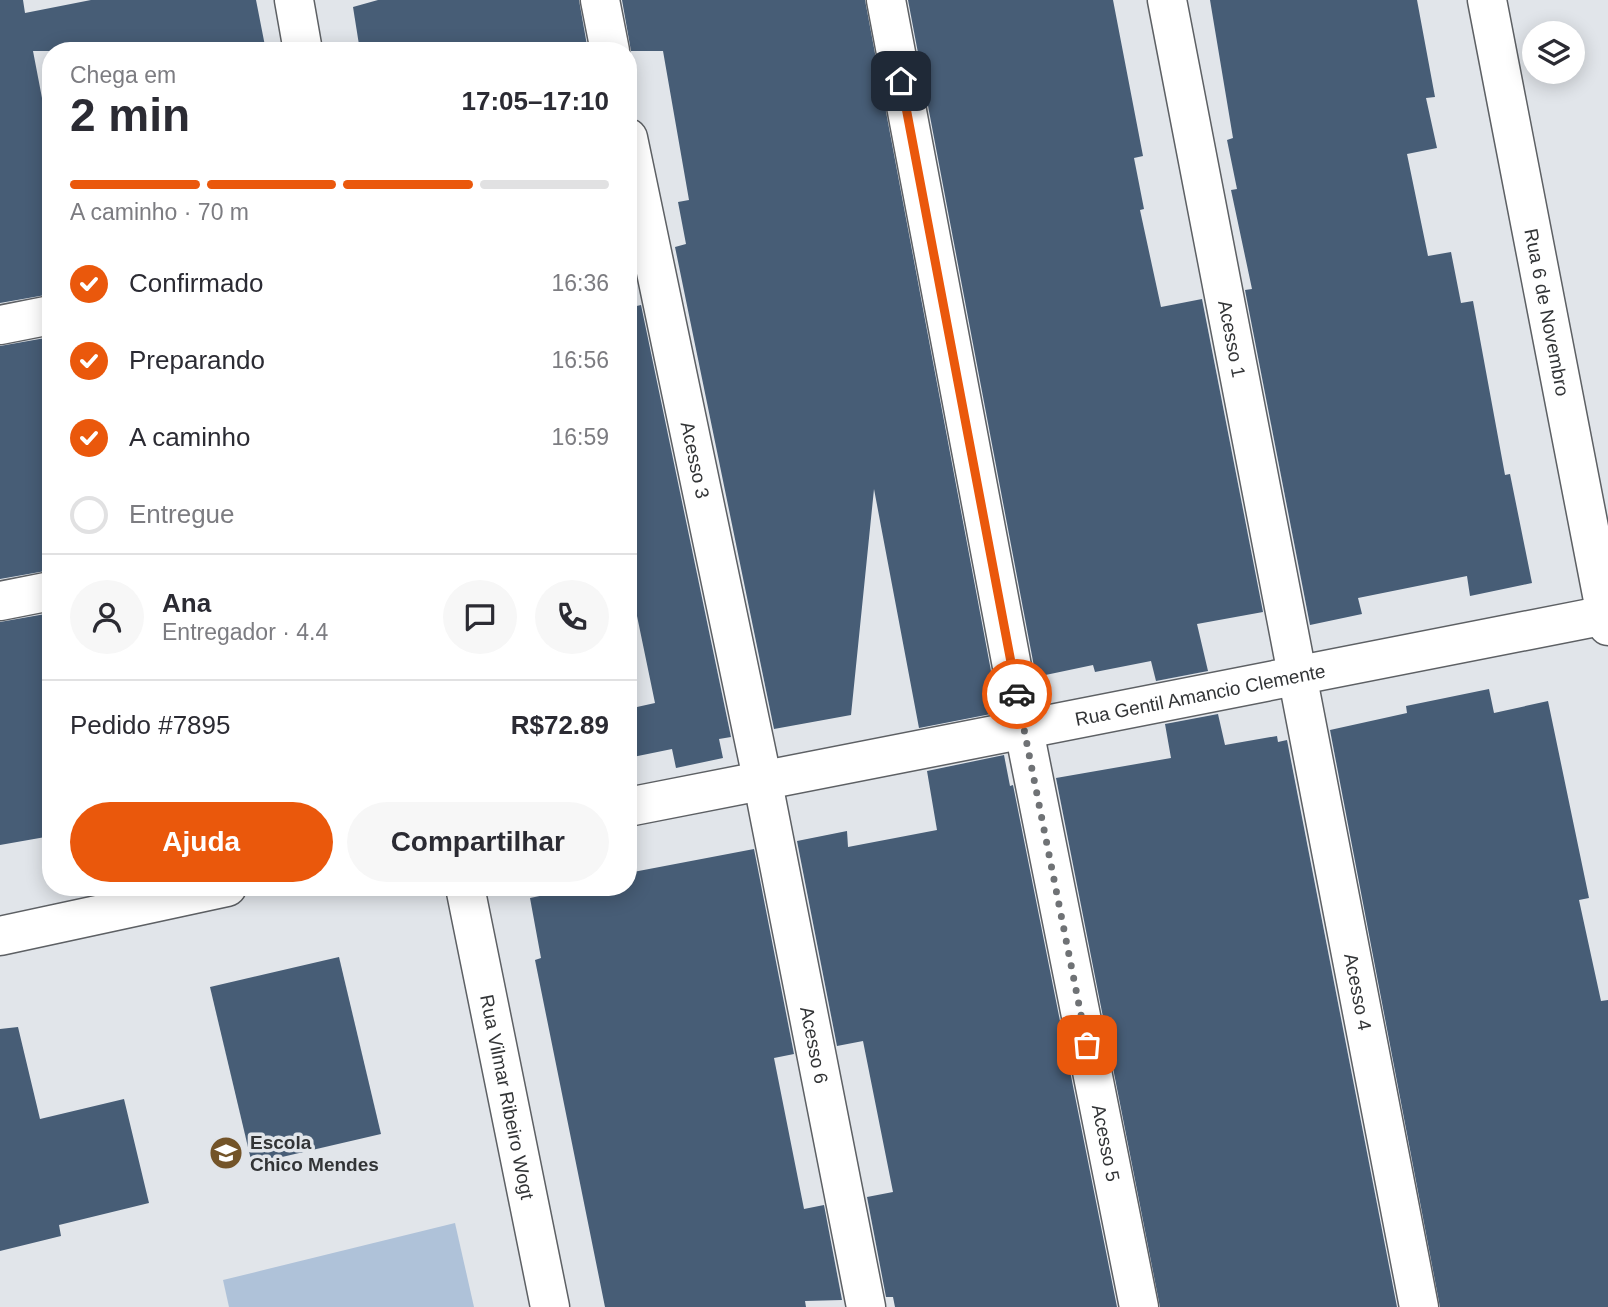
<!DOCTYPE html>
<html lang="pt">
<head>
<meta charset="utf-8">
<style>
  body { margin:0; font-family:Helvetica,sans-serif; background:#f7f7f7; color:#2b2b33; height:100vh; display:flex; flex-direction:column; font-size:26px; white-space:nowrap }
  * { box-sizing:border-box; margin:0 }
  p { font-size:23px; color:#7c7c81 }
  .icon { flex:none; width:38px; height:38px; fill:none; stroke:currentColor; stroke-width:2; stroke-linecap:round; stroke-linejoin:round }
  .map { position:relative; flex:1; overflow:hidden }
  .side { position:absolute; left:42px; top:42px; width:595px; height:854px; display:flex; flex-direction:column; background:#fff; border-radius:28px; box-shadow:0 4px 18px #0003 }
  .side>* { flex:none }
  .controls { position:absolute; left:1522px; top:21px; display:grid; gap:14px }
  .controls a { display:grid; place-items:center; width:63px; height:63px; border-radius:50%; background:#fff; box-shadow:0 4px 18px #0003; font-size:35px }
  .pin { position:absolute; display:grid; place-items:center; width:60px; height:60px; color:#fff; margin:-30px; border-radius:14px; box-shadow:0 4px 10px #0006 }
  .courier { position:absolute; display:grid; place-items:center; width:70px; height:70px; margin:-35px; border:5px solid #ea580c; border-radius:50%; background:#fff; color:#222; box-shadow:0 2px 9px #0007 }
  .head em { font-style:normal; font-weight:600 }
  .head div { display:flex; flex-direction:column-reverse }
  .head { display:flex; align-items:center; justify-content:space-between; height:119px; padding:0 28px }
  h1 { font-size:46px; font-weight:600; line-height:52px }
  .bar { display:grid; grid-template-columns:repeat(4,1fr); gap:10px 7px; align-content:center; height:84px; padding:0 28px }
  .bar i { height:9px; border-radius:5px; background:#e1e1e2 }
  .bar .on { background:#ea580c }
  .bar p { grid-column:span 4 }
  .line { display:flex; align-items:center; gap:18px; padding:0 28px; border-top:2px solid #e1e1e2 }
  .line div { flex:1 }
  .round { display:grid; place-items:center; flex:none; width:74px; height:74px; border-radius:37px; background:#f7f7f7 }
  ol { padding:0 28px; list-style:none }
  li { display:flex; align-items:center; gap:21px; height:77px }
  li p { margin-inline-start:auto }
  li .icon { padding:7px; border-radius:50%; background:#ea580c; color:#fff; stroke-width:4 }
  li:last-child { color:#7c7c81 }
  li i { width:38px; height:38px; border:4px solid #e1e1e2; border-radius:50% }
  .primary-button { display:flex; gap:14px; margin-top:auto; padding:14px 28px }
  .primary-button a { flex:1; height:80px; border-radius:42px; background:#ea580c; color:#fff; font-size:28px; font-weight:600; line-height:80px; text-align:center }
  .primary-button a+a { background:#f7f7f7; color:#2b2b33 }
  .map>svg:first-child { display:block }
</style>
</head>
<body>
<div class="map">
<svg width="1608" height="1307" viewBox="0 0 1608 1307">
  <rect width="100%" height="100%" fill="#e1e5ea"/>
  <path fill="#afc2d9" d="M 455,1223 L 474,1307 L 229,1307 L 223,1280 Z"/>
  <g fill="#475d76">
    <path d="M 0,0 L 23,0 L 25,13 L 91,0 L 256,0 L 266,51 L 33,51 L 51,145 L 51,294 L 0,303 Z"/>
    <path d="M 378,0 L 579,0 L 588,51 L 360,51 L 353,7 Z"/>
    <path d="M 622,0 L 865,0 L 994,687 L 996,713 L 919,728 L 874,489 L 851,715 L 774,729 L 675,247 L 686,244 L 678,202 L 689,200 L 663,51 L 631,51 Z"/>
    <path d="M 908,0 L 1113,0 L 1143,156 L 1134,158 L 1144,209 L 1140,210 L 1161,307 L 1202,299 L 1263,612 L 1197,624 L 1208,671 L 1156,681 L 1151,661 L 1095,672 L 1093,665 L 1036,677 Z"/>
    <path d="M 1210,0 L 1417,0 L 1435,97 L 1426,98 L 1437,148 L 1407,154 L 1428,256 L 1451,252 L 1461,303 L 1473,301 L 1505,475 L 1510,474 L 1532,583 L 1470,596 L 1467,576 L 1358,598 L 1362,614 L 1310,625 L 1245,290 L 1252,289 L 1231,190 L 1237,189 L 1227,140 L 1233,138 Z"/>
    <path d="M 641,305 L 731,737 L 719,739 L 723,758 L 676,768 L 672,749 L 628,758 L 628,709 L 655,703 L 637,616 L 628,618 L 628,308 Z"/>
    <path d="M 51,337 L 51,570 L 0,579 L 0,346 Z"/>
    <path d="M 51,613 L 51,836 L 0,845 L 0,622 Z"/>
    <path d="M 1489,689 L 1494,713 L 1548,701 L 1589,898 L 1579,900 L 1601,1001 L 1608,1000 L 1608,1307 L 1440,1307 L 1330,730 L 1407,713 L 1406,706 Z"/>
    <path d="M 1218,714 L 1225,745 L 1277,736 L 1278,742 L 1287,740 L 1397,1307 L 1160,1307 L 1056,778 L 1171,758 L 1165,724 Z"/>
    <path d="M 1004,755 L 1010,786 L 1013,785 L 1117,1307 L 895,1307 L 893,1297 L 886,1297 L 867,1197 L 893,1192 L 863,1041 L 837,1046 L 797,841 L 847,831 L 848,847 L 937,830 L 927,771 Z"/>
    <path d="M 754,849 L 794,1054 L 774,1058 L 804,1209 L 824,1205 L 842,1300 L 805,1301 L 806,1307 L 605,1307 L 535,960 L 541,958 L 530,898 L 583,887 L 628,887 L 628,873 Z"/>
    <path d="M 339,957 L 381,1134 L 252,1164 L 210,987 Z"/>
    <path d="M 18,1027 L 40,1119 L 124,1099 L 149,1203 L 59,1225 L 61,1236 L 0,1251 L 0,1029 Z"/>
  </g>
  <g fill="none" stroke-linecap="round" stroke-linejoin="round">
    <defs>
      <g id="street">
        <path d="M 294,0 L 303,51"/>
        <path d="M 600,0 L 610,51"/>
        <path id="s1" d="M 886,0 L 1024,730 L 1139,1307"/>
        <path id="s2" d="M 1167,0 L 1419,1307"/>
        <path id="s3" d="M 1487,0 L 1608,626"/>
        <path id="s4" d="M 628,138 L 763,783 L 866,1307"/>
        <path d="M 0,325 L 51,315"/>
        <path d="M 0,601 L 51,591"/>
        <path id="s5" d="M 628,807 L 1606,615"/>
        <path id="s6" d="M 465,887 L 550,1307"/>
        <path d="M 0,936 L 227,887"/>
      </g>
    </defs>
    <use href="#street" stroke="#5d6064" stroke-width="41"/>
    <use href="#street" stroke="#fff" stroke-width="38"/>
  </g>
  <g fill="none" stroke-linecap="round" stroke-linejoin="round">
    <path stroke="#6f7275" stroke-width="7" stroke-dasharray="0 12.6" d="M 1017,694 L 1087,1045"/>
    <path stroke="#ea580c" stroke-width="9" d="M 901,81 L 1017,694"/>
  </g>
  <defs>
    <symbol id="school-disc" viewBox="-11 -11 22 22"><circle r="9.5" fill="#735429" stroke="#e1e5ea"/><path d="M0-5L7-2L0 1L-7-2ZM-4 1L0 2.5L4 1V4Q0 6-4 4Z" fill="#fff"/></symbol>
  </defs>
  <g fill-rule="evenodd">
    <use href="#school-disc" x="207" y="1134" width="38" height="38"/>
  </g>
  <g text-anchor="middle" stroke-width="7" stroke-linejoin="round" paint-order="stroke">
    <g font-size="19" fill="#323436" stroke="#e1e5ea">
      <text dy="7" stroke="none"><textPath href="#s3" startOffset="318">Rua 6 de Novembro</textPath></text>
      <text dy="7" stroke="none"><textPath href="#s2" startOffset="345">Acesso 1</textPath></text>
      <text dy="7" stroke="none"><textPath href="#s4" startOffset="329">Acesso 3</textPath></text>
      <text dy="7" stroke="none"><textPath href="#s5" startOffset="583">Rua Gentil Amancio Clemente</textPath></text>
      <text dy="7" stroke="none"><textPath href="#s2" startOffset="1010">Acesso 4</textPath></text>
      <text dy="7" stroke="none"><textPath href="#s4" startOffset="926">Acesso 6</textPath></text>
      <text dy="7" stroke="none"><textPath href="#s6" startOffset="214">Rua Vilmar Ribeiro Wogt</textPath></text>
      <text dy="7" stroke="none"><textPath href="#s1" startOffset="1164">Acesso 5</textPath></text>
    </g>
    <g font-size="19" font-weight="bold" fill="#323436" stroke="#e1e5ea" text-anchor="start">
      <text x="250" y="1149">Escola<tspan x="250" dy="22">Chico Mendes</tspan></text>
    </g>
  </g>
</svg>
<div class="controls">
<a><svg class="icon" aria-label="layers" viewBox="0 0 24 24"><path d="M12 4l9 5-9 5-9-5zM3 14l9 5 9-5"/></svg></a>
</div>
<div class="pin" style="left:1087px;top:1045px;background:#ea580c"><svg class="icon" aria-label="bag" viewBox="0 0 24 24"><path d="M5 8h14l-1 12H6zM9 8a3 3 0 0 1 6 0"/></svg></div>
<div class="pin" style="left:901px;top:81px;background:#1f2937"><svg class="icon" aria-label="home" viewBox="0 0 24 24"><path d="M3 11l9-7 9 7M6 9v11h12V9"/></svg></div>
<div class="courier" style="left:1017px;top:694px"><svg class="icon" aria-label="car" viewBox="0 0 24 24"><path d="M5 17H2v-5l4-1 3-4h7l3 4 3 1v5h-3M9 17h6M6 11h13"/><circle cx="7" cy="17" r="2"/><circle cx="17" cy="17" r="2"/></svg></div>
<section class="side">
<div class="head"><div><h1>2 min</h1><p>Chega em</p></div><em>17:05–17:10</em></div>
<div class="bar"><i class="on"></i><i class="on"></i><i class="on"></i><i></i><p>A caminho · 70 m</p></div>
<ol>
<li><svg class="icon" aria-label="check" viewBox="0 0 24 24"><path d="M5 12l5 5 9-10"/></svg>Confirmado<p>16:36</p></li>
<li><svg class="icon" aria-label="check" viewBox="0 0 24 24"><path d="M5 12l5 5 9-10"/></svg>Preparando<p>16:56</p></li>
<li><svg class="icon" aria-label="check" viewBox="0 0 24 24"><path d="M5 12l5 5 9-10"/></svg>A caminho<p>16:59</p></li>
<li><i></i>Entregue</li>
</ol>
<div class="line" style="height:126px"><a class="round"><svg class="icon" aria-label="person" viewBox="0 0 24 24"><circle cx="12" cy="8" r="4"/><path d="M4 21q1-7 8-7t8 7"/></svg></a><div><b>Ana</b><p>Entregador · 4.4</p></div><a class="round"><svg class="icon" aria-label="chat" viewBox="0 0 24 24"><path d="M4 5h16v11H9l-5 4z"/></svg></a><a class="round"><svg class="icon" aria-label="phone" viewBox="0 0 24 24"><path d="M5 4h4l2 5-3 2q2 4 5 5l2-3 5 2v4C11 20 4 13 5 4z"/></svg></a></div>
<div class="line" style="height:91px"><div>Pedido #7895</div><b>R$72.89</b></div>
<div class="primary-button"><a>Ajuda</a><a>Compartilhar</a></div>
</section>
</div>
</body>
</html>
